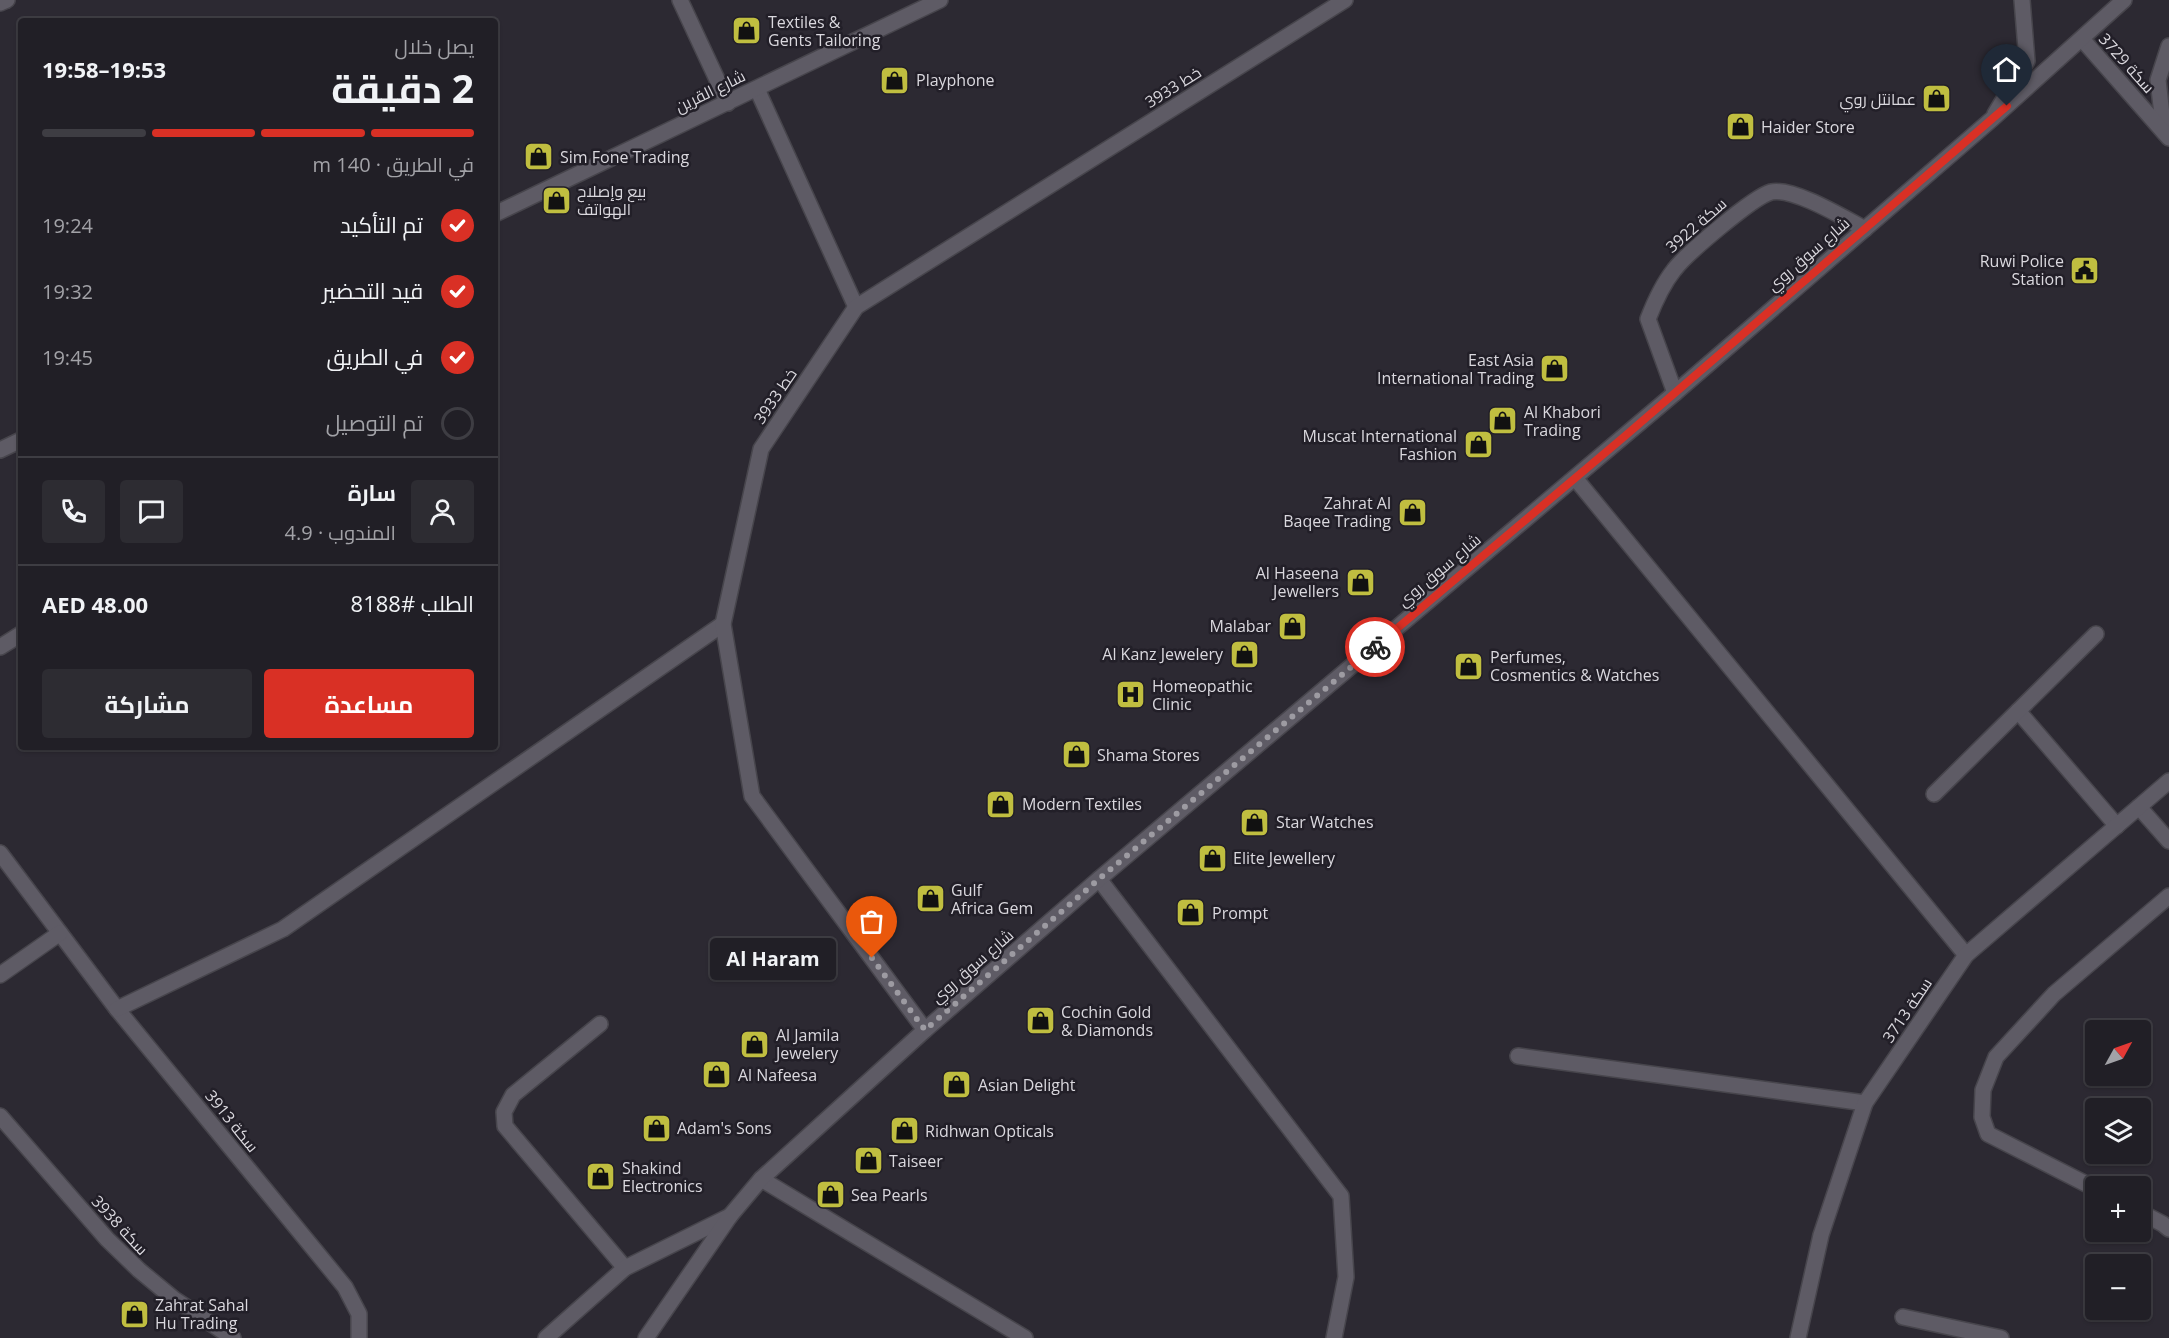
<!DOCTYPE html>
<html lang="ar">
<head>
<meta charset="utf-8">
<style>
  body { margin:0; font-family:"Open Sans",Cairo,sans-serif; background:#2d2c32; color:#f1f3f6; direction:rtl; height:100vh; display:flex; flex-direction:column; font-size:22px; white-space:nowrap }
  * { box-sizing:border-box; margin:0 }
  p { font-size:20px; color:#a2a2a7 }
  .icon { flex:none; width:33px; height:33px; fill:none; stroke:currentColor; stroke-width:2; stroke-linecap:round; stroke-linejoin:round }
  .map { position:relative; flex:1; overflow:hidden; direction:ltr }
  .side { position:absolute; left:18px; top:18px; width:480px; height:732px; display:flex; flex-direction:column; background:#211f26; border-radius:6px; box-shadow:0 2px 4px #0004,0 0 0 2px #3e3d43; direction:rtl }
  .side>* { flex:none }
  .needle { width:39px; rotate:50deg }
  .fabs { position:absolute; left:2085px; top:1020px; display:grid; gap:12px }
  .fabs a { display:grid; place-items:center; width:66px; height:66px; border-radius:6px; background:#211f26; box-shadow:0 2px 4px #0004,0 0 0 2px #3e3d43; font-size:30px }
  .pin { position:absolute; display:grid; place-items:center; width:51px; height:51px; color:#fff; margin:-62px -26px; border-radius:50% 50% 50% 0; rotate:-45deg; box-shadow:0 0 6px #0007 }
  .pin .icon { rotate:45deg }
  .courier { position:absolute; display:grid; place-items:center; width:60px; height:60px; margin:-30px; border:4px solid #d93025; border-radius:50%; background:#fff; color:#222; box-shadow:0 2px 8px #0007 }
  .bubble { position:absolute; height:42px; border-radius:6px; background:#211f26; box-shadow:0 2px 4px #0004,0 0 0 2px #3e3d43; font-size:20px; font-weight:700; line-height:42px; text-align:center; direction:rtl }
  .head em { font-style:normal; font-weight:700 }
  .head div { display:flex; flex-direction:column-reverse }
  .head { display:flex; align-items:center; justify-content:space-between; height:102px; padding:0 24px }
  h1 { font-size:39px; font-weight:700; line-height:45px }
  .bar { display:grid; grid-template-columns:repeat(4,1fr); gap:9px 6px; align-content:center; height:72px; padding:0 24px }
  .bar i { height:8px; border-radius:4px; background:#3e3d43 }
  .bar .selected { background:#d93025 }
  .bar p { grid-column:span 4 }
  .line { display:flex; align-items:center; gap:15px; padding:0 24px; border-top:2px solid #3e3d43 }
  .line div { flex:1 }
  .round { display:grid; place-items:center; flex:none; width:63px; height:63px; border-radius:6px; background:#2d2c32 }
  ol { padding:0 24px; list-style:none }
  li { display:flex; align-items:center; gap:18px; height:66px }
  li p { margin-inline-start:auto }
  li .icon { padding:6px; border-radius:50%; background:#d93025; color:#fff; stroke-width:4 }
  li:last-child { color:#a2a2a7 }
  li i { width:33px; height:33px; border:3px solid #3e3d43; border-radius:50% }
  .button { display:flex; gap:12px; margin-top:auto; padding:12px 24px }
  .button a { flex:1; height:69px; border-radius:6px; background:#d93025; color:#fff; font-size:24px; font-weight:700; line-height:69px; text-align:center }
  .button a+a { background:#2d2c32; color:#f1f3f6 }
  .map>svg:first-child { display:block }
</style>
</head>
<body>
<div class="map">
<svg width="2169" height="1338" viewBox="0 0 2169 1338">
  <rect width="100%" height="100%" fill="#2c2932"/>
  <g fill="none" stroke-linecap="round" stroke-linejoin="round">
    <defs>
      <g id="service">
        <path d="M 2164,132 L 2158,80 L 2169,46"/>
        <path d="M 1675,393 L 1648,319 C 1655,301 1662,285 1674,270 C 1686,254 1753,197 1771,192 C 1793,187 1844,218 1865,229"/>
        <path d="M 0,647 L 21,634"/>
        <path d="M 2018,711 L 2117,826"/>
        <path d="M 1934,794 L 2096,634"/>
        <path d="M 600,1024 L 513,1095 L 504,1112 L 505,1126 L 625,1268"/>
        <path d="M 546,1338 L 625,1268 L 730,1216"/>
      </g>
      <g id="minor">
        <path d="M 680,0 L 728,103"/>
        <path d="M 2082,39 L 2169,138"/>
        <path d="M 757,89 L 856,307"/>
        <path d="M 1995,114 L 2027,61 L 2022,0"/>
        <path d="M 495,214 L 940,0"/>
        <path d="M 0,450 L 21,440"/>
        <path d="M 1575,478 L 1966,955"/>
        <path d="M 2139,807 L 2169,841"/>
        <path d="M 0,853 L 117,1009 L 345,1287 L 359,1314 L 359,1338"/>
        <path d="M 1099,879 L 1341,1196 L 1346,1277 L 1334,1338"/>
        <path d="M 0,975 L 60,933"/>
        <path d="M 117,1009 L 283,929 L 723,624"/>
        <path d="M 925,1030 L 752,796 L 723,624 L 761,449 L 856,307 L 1345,0"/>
        <path d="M 1518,1056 L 1865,1103"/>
        <path d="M 0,1116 L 107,1239 L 139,1270 L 174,1299 L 233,1338"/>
        <path d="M 761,1179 L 1025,1338"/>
        <path d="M 2096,1189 L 1988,1134 L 1982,1117 L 1983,1090 L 1996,1057 L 2054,994 L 2169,896"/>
        <path d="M 2140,1212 L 2163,1224 L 2169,1229"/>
        <path d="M 1903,1317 L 2001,1338"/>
        <path d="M 1798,1338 L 1821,1235 L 1865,1103 L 1966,955 L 2169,781"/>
      </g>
      <g id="secondary">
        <path d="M 0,3 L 7,0"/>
        <path d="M 646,1338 L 730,1216 L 761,1179 L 925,1030 L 1099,879 L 1675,393 L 1992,119 L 2124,0"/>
      </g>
    </defs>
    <use href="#service" stroke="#47454c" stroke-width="18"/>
    <use href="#minor" stroke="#47454c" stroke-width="18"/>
    <use href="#secondary" stroke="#47454c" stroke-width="18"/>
    <use href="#service" stroke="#5e5b65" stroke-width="15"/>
    <use href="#minor" stroke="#5e5b65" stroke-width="15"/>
    <use href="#secondary" stroke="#5e5b65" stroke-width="15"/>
  </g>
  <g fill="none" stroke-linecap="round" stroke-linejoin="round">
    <path stroke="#9d9ba2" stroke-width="6" stroke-dasharray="0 10.8" d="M 872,958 L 925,1030 L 1099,879 L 1375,647"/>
    <path stroke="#d93025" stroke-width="8" d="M 1375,647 L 1625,436 L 2007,106"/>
  </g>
  <defs>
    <symbol id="shop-square" viewBox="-11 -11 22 22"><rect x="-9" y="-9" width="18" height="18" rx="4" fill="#c0be40" stroke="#221f28"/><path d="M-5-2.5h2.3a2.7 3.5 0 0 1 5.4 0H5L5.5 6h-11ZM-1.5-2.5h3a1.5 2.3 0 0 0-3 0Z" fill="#111"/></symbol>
    <symbol id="civic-square" viewBox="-11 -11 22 22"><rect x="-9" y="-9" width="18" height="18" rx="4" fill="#c0be40" stroke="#221f28"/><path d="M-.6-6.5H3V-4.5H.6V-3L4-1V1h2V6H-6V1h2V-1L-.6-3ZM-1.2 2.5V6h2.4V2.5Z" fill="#111"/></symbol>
    <symbol id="hospital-square" viewBox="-11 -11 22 22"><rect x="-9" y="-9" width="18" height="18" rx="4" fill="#c0be40" stroke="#221f28"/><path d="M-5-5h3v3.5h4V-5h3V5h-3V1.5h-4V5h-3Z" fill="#111"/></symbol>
  </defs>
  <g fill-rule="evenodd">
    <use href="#shop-square" x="730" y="14" width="33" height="33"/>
    <use href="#shop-square" x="878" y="64" width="33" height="33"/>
    <use href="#shop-square" x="1920" y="82" width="33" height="33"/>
    <use href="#shop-square" x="1724" y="110" width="33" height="33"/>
    <use href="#shop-square" x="522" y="140" width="33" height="33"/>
    <use href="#shop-square" x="540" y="184" width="33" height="33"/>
    <use href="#civic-square" x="2068" y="254" width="33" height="33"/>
    <use href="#shop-square" x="1538" y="352" width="33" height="33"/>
    <use href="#shop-square" x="1486" y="404" width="33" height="33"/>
    <use href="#shop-square" x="1462" y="428" width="33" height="33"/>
    <use href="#shop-square" x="1396" y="496" width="33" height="33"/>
    <use href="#shop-square" x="1344" y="566" width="33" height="33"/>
    <use href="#shop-square" x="1276" y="610" width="33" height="33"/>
    <use href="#shop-square" x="1228" y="638" width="33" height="33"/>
    <use href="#shop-square" x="1452" y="650" width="33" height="33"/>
    <use href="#hospital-square" x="1114" y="678" width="33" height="33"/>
    <use href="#shop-square" x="1060" y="738" width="33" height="33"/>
    <use href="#shop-square" x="984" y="788" width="33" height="33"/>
    <use href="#shop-square" x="1238" y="806" width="33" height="33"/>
    <use href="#shop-square" x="1196" y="842" width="33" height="33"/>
    <use href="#shop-square" x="914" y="882" width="33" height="33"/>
    <use href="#shop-square" x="1174" y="896" width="33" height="33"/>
    <use href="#shop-square" x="1024" y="1004" width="33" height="33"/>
    <use href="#shop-square" x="738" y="1028" width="33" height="33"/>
    <use href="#shop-square" x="700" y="1058" width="33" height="33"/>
    <use href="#shop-square" x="940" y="1068" width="33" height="33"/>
    <use href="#shop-square" x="640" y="1112" width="33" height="33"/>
    <use href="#shop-square" x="888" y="1114" width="33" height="33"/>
    <use href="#shop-square" x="852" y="1144" width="33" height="33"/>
    <use href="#shop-square" x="584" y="1160" width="33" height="33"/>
    <use href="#shop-square" x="814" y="1178" width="33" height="33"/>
    <use href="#shop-square" x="118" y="1298" width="33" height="33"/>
  </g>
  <g text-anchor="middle" stroke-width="5" stroke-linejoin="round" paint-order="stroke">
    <g font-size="16" fill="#dad8de" stroke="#221f28" text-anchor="start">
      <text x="768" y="28">Textiles &amp;<tspan x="768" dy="18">Gents Tailoring</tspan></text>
      <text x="916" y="86">Playphone</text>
      <text x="1916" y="105" text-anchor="end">عمانتل روي</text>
      <text x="1761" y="133">Haider Store</text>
      <text x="560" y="163">Sim Fone Trading</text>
      <text x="577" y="197">بيع وإصلاح<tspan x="577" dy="18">الهواتف</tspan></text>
      <text x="2064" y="267" text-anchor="end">Ruwi Police<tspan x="2064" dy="18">Station</tspan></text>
      <text x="1534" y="366" text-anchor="end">East Asia<tspan x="1534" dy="18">International Trading</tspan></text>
      <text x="1524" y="418">Al Khabori<tspan x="1524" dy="18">Trading</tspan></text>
      <text x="1457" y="442" text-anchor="end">Muscat International<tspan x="1457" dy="18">Fashion</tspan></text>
      <text x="1391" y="509" text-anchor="end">Zahrat Al<tspan x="1391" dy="18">Baqee Trading</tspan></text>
      <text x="1339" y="579" text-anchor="end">Al Haseena<tspan x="1339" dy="18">Jewellers</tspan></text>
      <text x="1271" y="632" text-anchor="end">Malabar</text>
      <text x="1223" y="660" text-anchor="end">Al Kanz Jewelery</text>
      <text x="1490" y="663">Perfumes,<tspan x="1490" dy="18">Cosmentics &amp; Watches</tspan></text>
      <text x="1152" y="692">Homeopathic<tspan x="1152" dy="18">Clinic</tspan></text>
      <text x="1097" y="761">Shama Stores</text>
      <text x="1022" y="810">Modern Textiles</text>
      <text x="1276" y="828">Star Watches</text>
      <text x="1233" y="864">Elite Jewellery</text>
      <text x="951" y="896">Gulf<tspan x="951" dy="18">Africa Gem</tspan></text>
      <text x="1212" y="919">Prompt</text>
      <text x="1061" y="1018">Cochin Gold<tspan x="1061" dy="18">&amp; Diamonds</tspan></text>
      <text x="776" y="1041">Al Jamila<tspan x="776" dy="18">Jewelery</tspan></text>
      <text x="738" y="1081">Al Nafeesa</text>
      <text x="978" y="1091">Asian Delight</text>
      <text x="677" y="1134">Adam's Sons</text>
      <text x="925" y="1137">Ridhwan Opticals</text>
      <text x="889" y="1167">Taiseer</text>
      <text x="622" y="1174">Shakind<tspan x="622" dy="18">Electronics</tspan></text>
      <text x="851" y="1201">Sea Pearls</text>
      <text x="155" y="1311">Zahrat Sahal<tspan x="155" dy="18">Hu Trading</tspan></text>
    </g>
    <g font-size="16" fill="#dad8de" stroke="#221f28">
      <text transform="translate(2127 63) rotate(48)" y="6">سكة 3729</text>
      <text transform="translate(1173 87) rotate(-32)" y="6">3933 خط</text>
      <text transform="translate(710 91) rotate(-26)" y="6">شارع القرين</text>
      <text transform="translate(1696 225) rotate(-41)" y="6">سكة 3922</text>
      <text transform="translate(1808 254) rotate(-41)" y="6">شارع سوق روي</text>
      <text transform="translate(775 396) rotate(-56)" y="6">3933 خط</text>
      <text transform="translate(1439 570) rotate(-40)" y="6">شارع سوق روي</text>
      <text transform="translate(972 966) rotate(-41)" y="6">شارع سوق روي</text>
      <text transform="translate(1907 1010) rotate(-56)" y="6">سكة 3713</text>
      <text transform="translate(232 1121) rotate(51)" y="6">سكة 3913</text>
      <text transform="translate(120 1225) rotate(47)" y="6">سكة 3938</text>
    </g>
  </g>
</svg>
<div class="fabs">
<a><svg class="needle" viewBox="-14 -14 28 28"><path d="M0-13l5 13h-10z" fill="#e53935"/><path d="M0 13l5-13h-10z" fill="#a2a2a7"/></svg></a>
<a><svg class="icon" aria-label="layers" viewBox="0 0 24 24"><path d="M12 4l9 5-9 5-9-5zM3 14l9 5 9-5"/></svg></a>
<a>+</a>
<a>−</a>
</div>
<div class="pin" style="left:872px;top:958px;background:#ea580c"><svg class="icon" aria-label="bag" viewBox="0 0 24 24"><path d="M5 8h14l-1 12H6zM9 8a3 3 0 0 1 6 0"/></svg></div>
<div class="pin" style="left:2007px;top:106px;background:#1f2937"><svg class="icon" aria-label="home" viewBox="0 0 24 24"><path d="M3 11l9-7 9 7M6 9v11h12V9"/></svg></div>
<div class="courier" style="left:1375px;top:647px"><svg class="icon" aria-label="bike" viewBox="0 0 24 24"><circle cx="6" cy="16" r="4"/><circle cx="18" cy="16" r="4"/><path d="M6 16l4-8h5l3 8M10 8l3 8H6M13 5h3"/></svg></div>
<div class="bubble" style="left:710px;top:938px;width:126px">Al Haram</div>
<section class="side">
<div class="head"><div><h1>2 دقيقة</h1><p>يصل خلال</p></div><em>19:53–19:58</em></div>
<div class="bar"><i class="selected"></i><i class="selected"></i><i class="selected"></i><i></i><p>في الطريق · 140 m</p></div>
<ol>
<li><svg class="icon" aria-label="check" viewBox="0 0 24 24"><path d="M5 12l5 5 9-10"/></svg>تم التأكيد<p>19:24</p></li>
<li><svg class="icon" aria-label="check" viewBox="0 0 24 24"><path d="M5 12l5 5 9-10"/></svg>قيد التحضير<p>19:32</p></li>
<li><svg class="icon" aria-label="check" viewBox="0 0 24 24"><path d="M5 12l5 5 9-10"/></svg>في الطريق<p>19:45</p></li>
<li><i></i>تم التوصيل</li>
</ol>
<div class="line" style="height:108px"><a class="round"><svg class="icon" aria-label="person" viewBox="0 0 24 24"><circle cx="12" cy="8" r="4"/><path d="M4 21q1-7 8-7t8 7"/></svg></a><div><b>سارة</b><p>المندوب · 4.9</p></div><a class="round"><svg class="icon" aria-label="chat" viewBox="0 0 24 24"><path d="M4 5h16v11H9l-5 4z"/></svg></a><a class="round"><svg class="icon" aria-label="phone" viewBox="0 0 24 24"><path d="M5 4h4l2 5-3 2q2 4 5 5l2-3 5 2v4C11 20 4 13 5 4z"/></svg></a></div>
<div class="line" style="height:78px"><div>الطلب #8188</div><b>AED 48.00</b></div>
<div class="button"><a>مساعدة</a><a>مشاركة</a></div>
</section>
</div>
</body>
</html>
